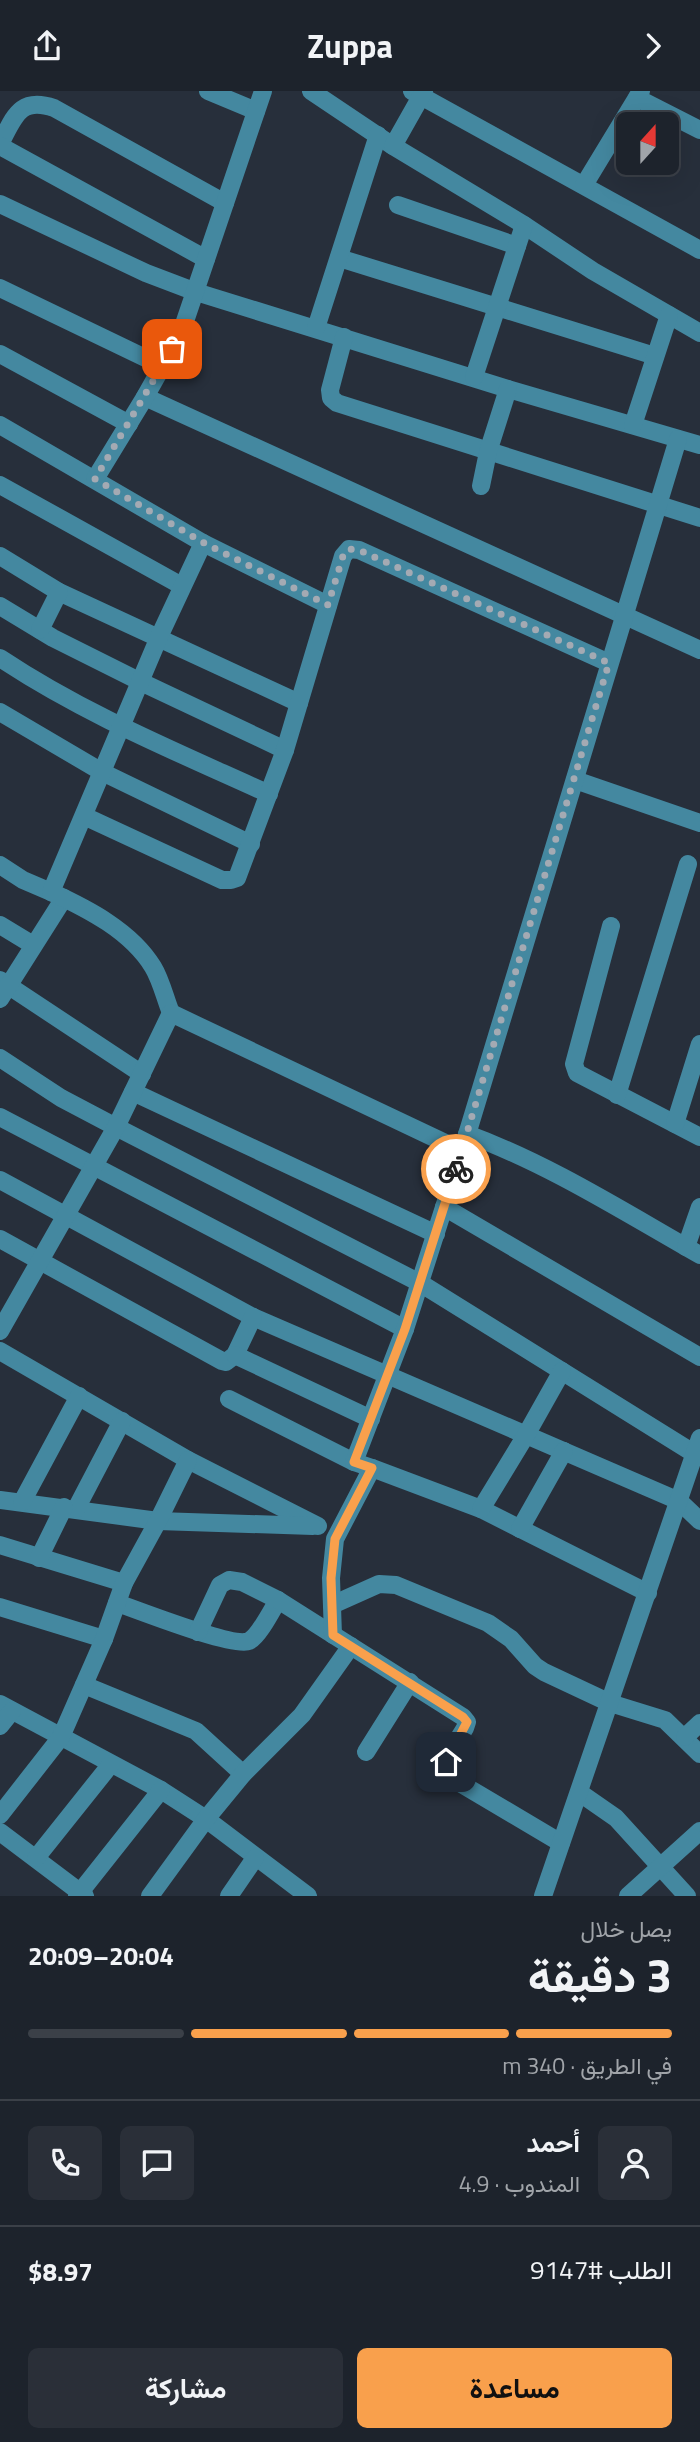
<!DOCTYPE html>
<html lang="ar">
<head>
<meta charset="utf-8">
<style>
  body { margin:0; font-family:"Titillium Web",Vazirmatn,sans-serif; background:#2a2f38; color:#f1f3f6; direction:rtl; height:100vh; display:flex; flex-direction:column; font-size:26px; white-space:nowrap }
  * { box-sizing:border-box; margin:0 }
  p { font-size:23px; color:#a0a4a9 }
  .icon { flex:none; width:38px; height:38px; fill:none; stroke:currentColor; stroke-width:2; stroke-linecap:round; stroke-linejoin:round }
  .map { position:relative; height:1805px; overflow:hidden; direction:ltr }
  .drawer { display:flex; flex-direction:column; background:#1d232c; flex:1 }
  .drawer>* { flex:none }
  .needle { width:46px; rotate:21deg }
  .controls { position:absolute; left:616px; top:21px; display:grid; gap:14px }
  .controls a { display:grid; place-items:center; width:63px; height:63px; border-radius:10px; background:#1d232c; box-shadow:0 7px 28px #0002,0 0 0 2px #3b4048; font-size:35px }
  .pin { position:absolute; display:grid; place-items:center; width:60px; height:60px; color:#fff; margin:-30px; border-radius:14px; box-shadow:0 4px 10px #0006 }
  .courier { position:absolute; display:grid; place-items:center; width:70px; height:70px; margin:-35px; border:5px solid #f9a04c; border-radius:50%; background:#fff; color:#222; box-shadow:0 2px 9px #0007 }
  .head em { font-style:normal; font-weight:700 }
  .head div { display:flex; flex-direction:column-reverse }
  .head { display:flex; align-items:center; justify-content:space-between; height:119px; padding:0 28px }
  h1 { font-size:46px; font-weight:700; line-height:52px }
  .bar { display:grid; grid-template-columns:repeat(4,1fr); gap:10px 7px; align-content:center; height:84px; padding:0 28px }
  .bar i { height:9px; border-radius:5px; background:#3b4048 }
  .bar .on { background:#f9a04c }
  .bar p { grid-column:span 4 }
  .line { display:flex; align-items:center; gap:18px; padding:0 28px; border-top:2px solid #3b4048 }
  .line div { flex:1 }
  .round { display:grid; place-items:center; flex:none; width:74px; height:74px; border-radius:10px; background:#2a2f38 }
  .primary-button { display:flex; gap:14px; margin-top:auto; padding:14px 28px }
  .primary-button a { flex:1; height:80px; border-radius:10px; background:#f9a04c; color:#111; font-size:28px; font-weight:700; line-height:80px; text-align:center }
  .primary-button a+a { background:#2a2f38; color:#f1f3f6 }
  header { display:flex; justify-content:space-between; align-items:center; height:91px; padding:0 28px; background:#1d232c; font-size:32px; font-weight:700 }
  .map>svg:first-child { display:block }
</style>
</head>
<body>
<header><svg class="icon" aria-label="forward" viewBox="0 0 24 24"><path d="M9 5l7 7-7 7"/></svg>Zuppa<svg class="icon" aria-label="share" viewBox="0 0 24 24"><path d="M12 15V3M7 8l5-5 5 5M5 13v7h14v-7"/></svg></header>
<div class="map">
<svg width="700" height="1805" viewBox="0 0 700 1805">
  <rect width="100%" height="100%" fill="#272f3b"/>
  <g fill="none" stroke-linecap="round" stroke-linejoin="round">
    <g stroke="#4488a0" stroke-width="18">
      <path d="M 208,0 L 256,20"/>
      <path d="M 311,0 L 393,55 L 524,134 L 593,180 L 700,242"/>
      <path d="M 412,0 L 700,159"/>
      <path d="M 637,7 L 700,39"/>
      <path d="M 0,53 C 14,27 19,5 54,17 L 225,112"/>
      <path d="M 0,55 L 206,168"/>
      <path d="M 393,55 L 424,0"/>
      <path d="M 584,94 L 641,0"/>
      <path d="M 0,113 L 146,182 L 196,201 L 508,298 L 700,354"/>
      <path d="M 398,114 L 517,155"/>
      <path d="M 339,167 L 655,265"/>
      <path d="M 0,197 L 162,275"/>
      <path d="M 316,237 L 378,44"/>
      <path d="M 344,246 L 330,299 L 331,307 L 337,312 L 700,427"/>
      <path d="M 0,263 L 129,333"/>
      <path d="M 474,286 L 524,134"/>
      <path d="M 145,306 L 700,559"/>
      <path d="M 0,334 L 203,452 L 328,514"/>
      <path d="M 633,334 L 669,224"/>
      <path d="M 95,388 L 145,306 L 181,242 L 263,0"/>
      <path d="M 0,394 L 182,495"/>
      <path d="M 481,395 L 488,361 L 508,298"/>
      <path d="M 0,465 L 59,501 L 299,612"/>
      <path d="M 0,515 L 53,547 L 141,591 L 285,659"/>
      <path d="M 40,539 L 59,501"/>
      <path d="M 0,567 C 84,623 177,661 269,703"/>
      <path d="M 0,621 L 102,681 L 251,753"/>
      <path d="M 575,689 L 700,732"/>
      <path d="M 84,725 L 222,789 L 231,789 L 237,787 L 285,659 L 343,465 L 349,458 L 359,459 L 609,572"/>
      <path d="M 0,774 L 23,789 L 51,801"/>
      <path d="M 0,834 L 33,854"/>
      <path d="M 611,835 L 574,973 L 577,982 L 700,1046"/>
      <path d="M 0,889 L 142,983"/>
      <path d="M 0,908 L 64,807"/>
      <path d="M 171,922 C 165,907 161,889 153,876 C 131,840 88,818 51,801 L 159,546 L 203,452"/>
      <path d="M 0,967 L 61,1007 L 116,1036 L 420,1192 L 695,1363"/>
      <path d="M 133,1001 L 436,1143"/>
      <path d="M 617,1004 L 688,773"/>
      <path d="M 0,1026 L 405,1238"/>
      <path d="M 675,1033 L 700,953"/>
      <path d="M 467,1043 C 549,1073 624,1121 700,1164"/>
      <path d="M 0,1089 L 253,1226 L 679,1410 L 700,1430"/>
      <path d="M 444,1116 L 700,1266"/>
      <path d="M 0,1148 L 222,1270 L 226,1271 L 235,1264 L 253,1226"/>
      <path d="M 686,1156 L 700,1116"/>
      <path d="M 0,1240 L 116,1036 L 171,922 L 462,1060 L 678,348"/>
      <path d="M 0,1260 L 188,1369 L 318,1435"/>
      <path d="M 235,1264 L 371,1328"/>
      <path d="M 229,1308 L 354,1371"/>
      <path d="M 372,1377 L 481,1418 L 648,1502"/>
      <path d="M 0,1409 L 158,1430 L 313,1435"/>
      <path d="M 22,1411 L 79,1305"/>
      <path d="M 76,1418 L 122,1330"/>
      <path d="M 481,1418 L 526,1344 L 562,1280"/>
      <path d="M 520,1438 L 564,1360"/>
      <path d="M 0,1454 L 124,1492"/>
      <path d="M 39,1467 L 64,1416"/>
      <path d="M 117,1512 C 138,1519 233,1557 249,1550 C 259,1545 272,1519 278,1509"/>
      <path d="M 332,1514 L 379,1493 L 396,1494 L 488,1532 L 511,1548 L 535,1575 L 544,1581 L 610,1612 L 665,1629 L 700,1663"/>
      <path d="M 0,1516 L 104,1548"/>
      <path d="M 198,1541 L 220,1494 L 229,1489 L 242,1491 L 278,1509 L 463,1626 L 467,1631 L 465,1637 C 458,1650 440,1670 448,1685 L 561,1752"/>
      <path d="M 333,1544 L 331,1487 L 335,1448 L 372,1377 L 354,1371 L 405,1238 L 462,1060"/>
      <path d="M 84,1594 L 196,1640 L 243,1683"/>
      <path d="M 0,1613 L 161,1699 L 206,1728 L 308,1805"/>
      <path d="M 0,1635 L 12,1620"/>
      <path d="M 685,1646 L 700,1632"/>
      <path d="M 366,1661 L 410,1591"/>
      <path d="M 580,1702 L 616,1727 L 687,1805"/>
      <path d="M 0,1724 L 61,1646 L 104,1548 L 124,1492 L 158,1430 L 188,1369"/>
      <path d="M 0,1741 L 85,1805"/>
      <path d="M 36,1767 L 111,1673"/>
      <path d="M 77,1805 L 161,1699"/>
      <path d="M 150,1805 L 206,1728 L 243,1683 L 302,1624 L 351,1555"/>
      <path d="M 229,1805 L 255,1767"/>
      <path d="M 543,1805 L 700,1347"/>
      <path d="M 628,1805 L 700,1740"/>
    </g>
  </g>
  <g fill="none" stroke-linecap="round" stroke-linejoin="round">
    <path stroke="#a4aab3" stroke-width="7" stroke-dasharray="0 12.6" d="M 172,258 L 95,388 L 204,452 L 328,514 L 343,465 L 349,458 L 359,459 L 609,572 L 456,1078"/>
    <path stroke="#f9a04c" stroke-width="9" d="M 446,1671 L 467,1631 L 463,1626 L 333,1544 L 331,1487 L 335,1448 L 372,1377 L 354,1371 L 405,1238 L 456,1078"/>
  </g>
</svg>
<div class="controls">
<a><svg class="needle" viewBox="-14 -14 28 28"><path d="M0-13l5 13h-10z" fill="#e53935"/><path d="M0 13l5-13h-10z" fill="#a0a4a9"/></svg></a>
</div>
<div class="pin" style="left:172px;top:258px;background:#ea580c"><svg class="icon" aria-label="bag" viewBox="0 0 24 24"><path d="M5 8h14l-1 12H6zM9 8a3 3 0 0 1 6 0"/></svg></div>
<div class="pin" style="left:446px;top:1671px;background:#1f2937"><svg class="icon" aria-label="home" viewBox="0 0 24 24"><path d="M3 11l9-7 9 7M6 9v11h12V9"/></svg></div>
<div class="courier" style="left:456px;top:1078px"><svg class="icon" aria-label="bike" viewBox="0 0 24 24"><circle cx="6" cy="16" r="4"/><circle cx="18" cy="16" r="4"/><path d="M6 16l4-8h5l3 8M10 8l3 8H6M13 5h3"/></svg></div>
</div>
<section class="drawer">
<div class="head"><div><h1>3 دقيقة</h1><p>يصل خلال</p></div><em>20:04–20:09</em></div>
<div class="bar"><i class="on"></i><i class="on"></i><i class="on"></i><i></i><p>في الطريق · 340 m</p></div>
<div class="line" style="height:126px"><a class="round"><svg class="icon" aria-label="person" viewBox="0 0 24 24"><circle cx="12" cy="8" r="4"/><path d="M4 21q1-7 8-7t8 7"/></svg></a><div><b>أحمد</b><p>المندوب · 4.9</p></div><a class="round"><svg class="icon" aria-label="chat" viewBox="0 0 24 24"><path d="M4 5h16v11H9l-5 4z"/></svg></a><a class="round"><svg class="icon" aria-label="phone" viewBox="0 0 24 24"><path d="M5 4h4l2 5-3 2q2 4 5 5l2-3 5 2v4C11 20 4 13 5 4z"/></svg></a></div>
<div class="line" style="height:91px"><div>الطلب #9147</div><b>$8.97</b></div>
<div class="primary-button"><a>مساعدة</a><a>مشاركة</a></div>
</section>
</body>
</html>
